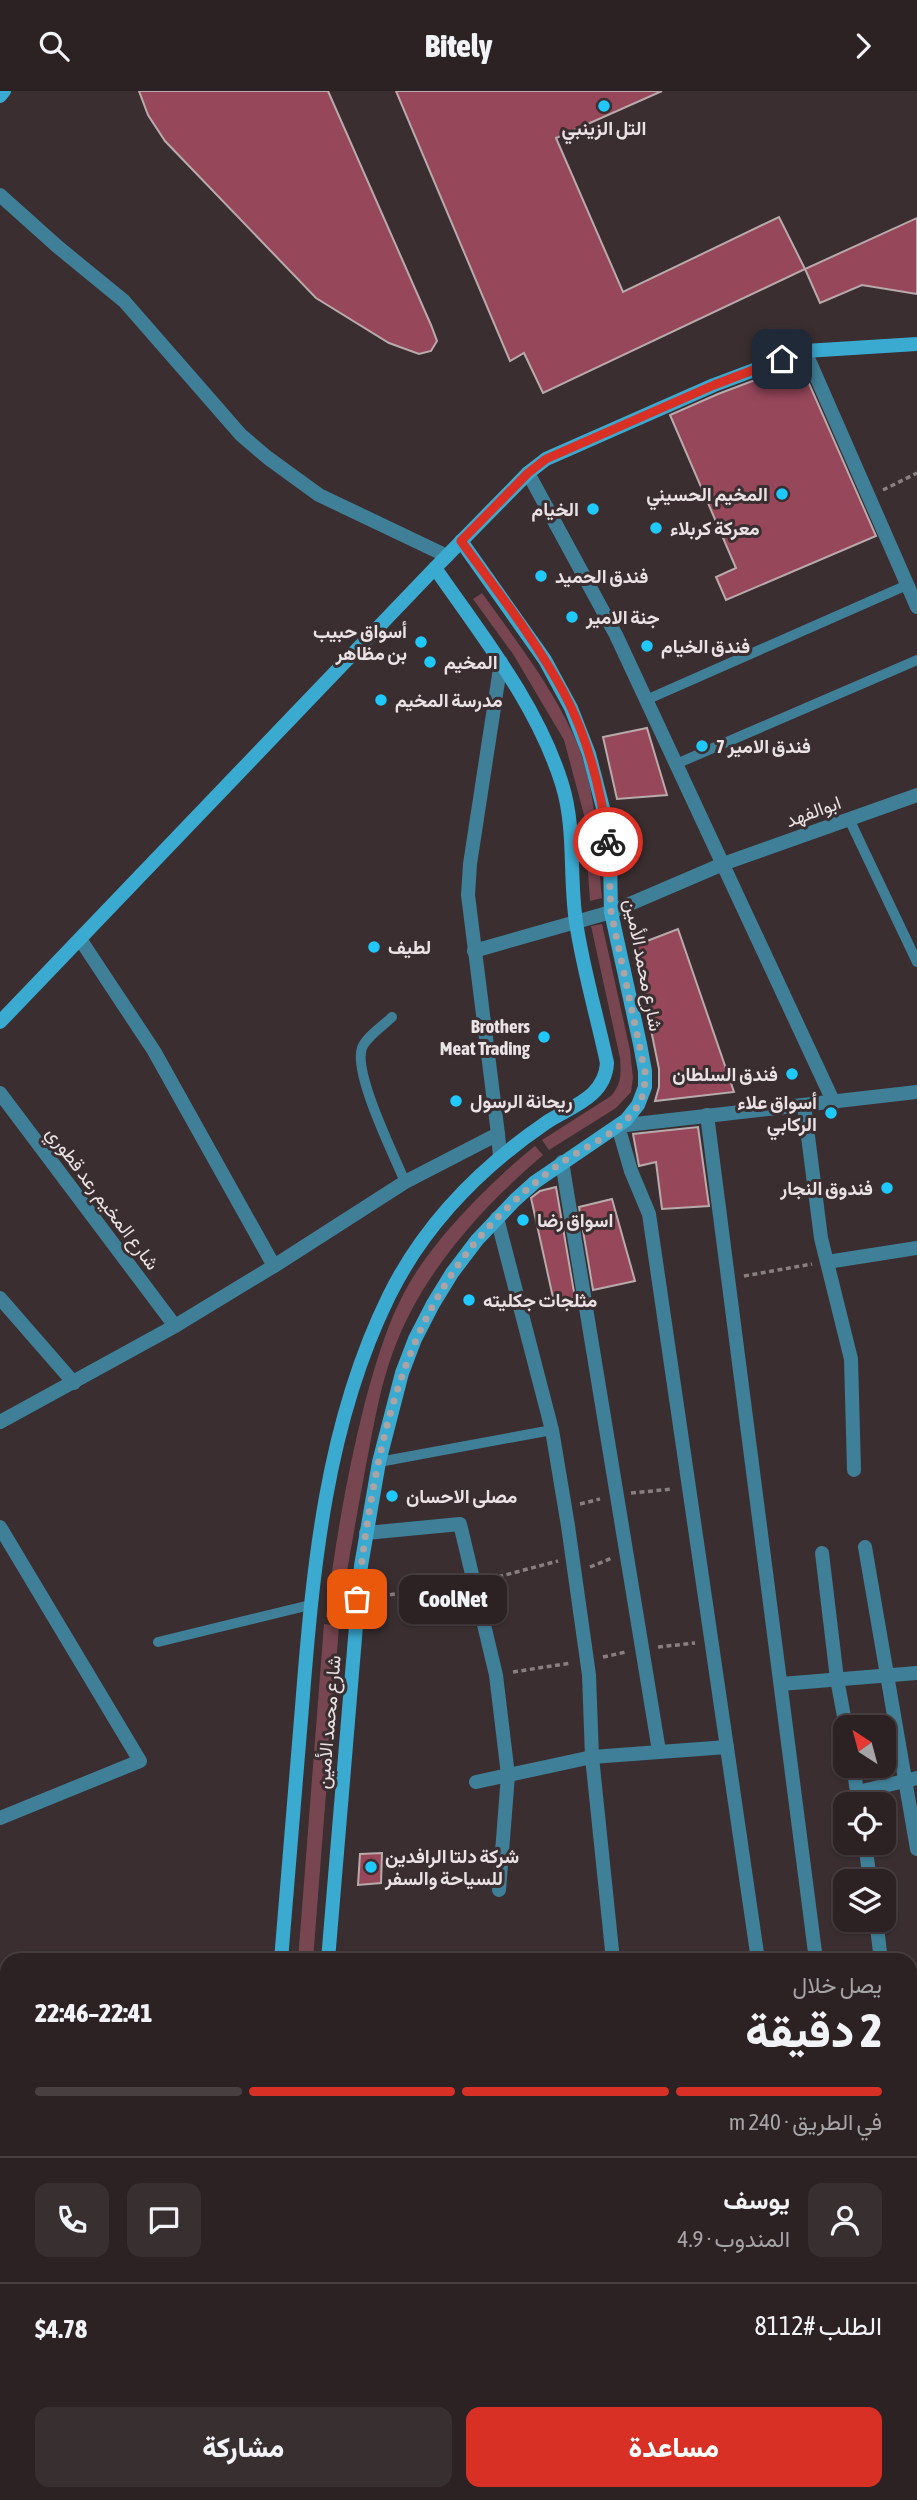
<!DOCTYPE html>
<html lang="ar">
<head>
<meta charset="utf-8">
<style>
  body { margin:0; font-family:"Asap Condensed",Vazirmatn,sans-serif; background:#382f31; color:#f1f3f6; direction:rtl; height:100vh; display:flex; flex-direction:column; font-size:26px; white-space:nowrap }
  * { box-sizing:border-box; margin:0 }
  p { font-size:23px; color:#a6a4a6 }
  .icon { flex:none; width:38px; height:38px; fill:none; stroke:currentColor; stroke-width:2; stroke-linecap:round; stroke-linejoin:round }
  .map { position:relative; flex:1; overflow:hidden; direction:ltr }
  .panel { position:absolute; left:0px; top:1862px; width:917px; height:548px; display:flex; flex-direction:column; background:#2c2224; border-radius:21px 21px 0 0; box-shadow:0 2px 5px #0004,0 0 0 2px #483f41; direction:rtl }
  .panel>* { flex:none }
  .needle { width:46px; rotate:324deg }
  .buttons { position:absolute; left:833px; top:1624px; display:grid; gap:14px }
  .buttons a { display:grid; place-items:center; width:63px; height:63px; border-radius:14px; background:#2c2224; box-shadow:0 2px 5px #0004,0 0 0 2px #483f41; font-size:35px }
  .pin { position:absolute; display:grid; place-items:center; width:60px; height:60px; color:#fff; margin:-30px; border-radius:14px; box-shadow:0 4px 10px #0006 }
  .courier { position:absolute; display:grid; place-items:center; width:70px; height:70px; margin:-35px; border:5px solid #d93025; border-radius:50%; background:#fff; color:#222; box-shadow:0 2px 9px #0007 }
  .bubble { position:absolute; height:49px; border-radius:14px; background:#2c2224; box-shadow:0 2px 5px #0004,0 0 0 2px #483f41; font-size:23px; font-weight:800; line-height:49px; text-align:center; direction:rtl }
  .head em { font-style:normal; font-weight:800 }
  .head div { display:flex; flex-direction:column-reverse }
  .head { display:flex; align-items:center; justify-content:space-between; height:119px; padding:0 35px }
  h1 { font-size:46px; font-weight:800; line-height:52px }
  .bar { display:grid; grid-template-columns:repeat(4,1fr); gap:10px 7px; align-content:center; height:84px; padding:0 35px }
  .bar i { height:9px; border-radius:5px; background:#483f41 }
  .bar .on { background:#d93025 }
  .bar p { grid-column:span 4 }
  .line { display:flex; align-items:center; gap:18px; padding:0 35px; border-top:2px solid #483f41 }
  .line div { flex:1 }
  .round { display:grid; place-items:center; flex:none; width:74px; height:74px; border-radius:14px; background:#382f31 }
  .action { display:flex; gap:14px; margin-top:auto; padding:14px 35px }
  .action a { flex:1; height:80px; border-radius:14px; background:#d93025; color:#fff; font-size:28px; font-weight:800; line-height:80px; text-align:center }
  .action a+a { background:#382f31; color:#f1f3f6 }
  header { display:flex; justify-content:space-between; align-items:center; height:91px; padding:0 35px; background:#2c2224; font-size:32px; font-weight:800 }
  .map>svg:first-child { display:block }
</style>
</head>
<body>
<header><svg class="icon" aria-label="forward" viewBox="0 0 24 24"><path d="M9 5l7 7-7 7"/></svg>Bitely<svg class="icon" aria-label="search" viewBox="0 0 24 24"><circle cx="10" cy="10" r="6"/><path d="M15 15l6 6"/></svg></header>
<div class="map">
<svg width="917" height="2409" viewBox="0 0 917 2409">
  <rect width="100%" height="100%" fill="#3a2e30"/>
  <g fill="#774650">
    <path d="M 482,502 C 514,547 550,593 573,643 C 597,694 597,753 602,807 L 590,810 L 584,724 L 564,649 L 513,563 L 473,508 Z"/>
    <path d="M 602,833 L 630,959 L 633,987 L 631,1001 L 616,1017 L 549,1059 L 542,1049 L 611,1005 C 622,992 621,982 620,967 L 591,835 Z"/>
    <path d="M 535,1055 L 543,1064 C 481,1117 421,1183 393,1261 C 380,1296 374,1333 367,1369 C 357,1422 348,1474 339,1527 L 326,1526 C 335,1453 347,1382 365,1311 C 375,1275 385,1239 402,1206 C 427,1154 491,1090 535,1055 Z"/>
    <path d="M 324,1533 L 339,1535 L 313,1869 L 298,1869 Z"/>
  </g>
  <g fill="#96475a" stroke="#b9aaac" stroke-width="2">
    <path d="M 139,0 L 328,0 L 431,234 L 437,250 L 431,260 L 419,263 L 389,252 L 316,207 L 165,50 L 148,24 Z"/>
    <path d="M 396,0 L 662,0 L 556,47 L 623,201 L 779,126 L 805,178 L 543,302 L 524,262 L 510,270 Z"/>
    <path d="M 917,127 L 917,203 L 862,194 L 820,212 L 805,178 Z"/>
    <path d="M 800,272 L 876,445 L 726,509 L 716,486 L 736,477 L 670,324 L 718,303 Z"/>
    <path d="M 647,637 L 667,704 L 617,708 L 603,646 Z"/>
    <path d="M 678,838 L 734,1001 L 655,1010 L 659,996 L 659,978 L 634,855 Z"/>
    <path d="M 698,1036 L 709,1115 L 662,1118 L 656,1071 L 639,1075 L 633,1043 Z"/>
    <path d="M 556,1096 L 575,1207 L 554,1211 L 531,1107 L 540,1100 Z"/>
    <path d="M 612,1108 L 635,1190 L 593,1199 L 579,1116 Z"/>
    <path d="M 382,1762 L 381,1792 L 358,1794 L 360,1763 Z"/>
  </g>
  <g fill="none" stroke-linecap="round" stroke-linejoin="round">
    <g stroke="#897e80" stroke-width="3.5" stroke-dasharray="5 3.5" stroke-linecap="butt">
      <path d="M 883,399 L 917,382"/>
      <path d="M 744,1185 L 812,1173"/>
      <path d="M 631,1402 L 673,1398"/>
      <path d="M 580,1413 L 600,1408"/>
      <path d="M 590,1476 L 612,1467"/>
      <path d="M 490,1488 L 558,1470"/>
      <path d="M 373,1506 L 459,1494"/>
      <path d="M 658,1556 L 695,1552"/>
      <path d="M 603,1566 L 626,1561"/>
      <path d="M 513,1581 L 571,1572"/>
    </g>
    <g stroke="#3f7f97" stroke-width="10">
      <path d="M 646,609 L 907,494"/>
      <path d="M 676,673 L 917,569"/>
      <path d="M 849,728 L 917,871"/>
      <path d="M 392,926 C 383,935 366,946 362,957 C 353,982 394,1064 405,1091"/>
      <path d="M 379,1371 L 552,1339"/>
      <path d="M 158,1551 L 310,1514"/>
      <path d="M 910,2316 L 917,2336"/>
      <path d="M 253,2403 L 254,2406"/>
    </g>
    <g stroke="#3f7f97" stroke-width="14">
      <path d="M 0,104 L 58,156 L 124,210 L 241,344 L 268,367 L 319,404 L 447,465"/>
      <path d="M 805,260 L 917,516"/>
      <path d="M 528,382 L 616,544 L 834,1012"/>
      <path d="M 80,848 L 154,960 L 274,1175"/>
      <path d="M 474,860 L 611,821 L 723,773 L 917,704"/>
      <path d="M 0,1002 L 175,1235"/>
      <path d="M 804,1014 L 821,1147 L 851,1268 L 854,1379"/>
      <path d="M 707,1024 L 816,1869"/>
      <path d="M 498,1043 L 468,804 L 470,773 L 501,571"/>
      <path d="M 562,1071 L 659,1660"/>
      <path d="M 497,1127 L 552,1339 L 568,1435 L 589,1584 L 592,1666 L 613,1869"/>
      <path d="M 827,1171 L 917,1157"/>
      <path d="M 0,1207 L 74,1292"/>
      <path d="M 0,1331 L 175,1235 L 274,1175 L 405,1091 L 498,1043 L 500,1065"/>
      <path d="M 0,1436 L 140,1670 L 0,1727"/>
      <path d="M 366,1442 L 460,1433 L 496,1584 L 508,1684 L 499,1799"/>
      <path d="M 865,1456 L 917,1758"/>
      <path d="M 822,1462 L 837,1588 L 846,1636"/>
      <path d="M 781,1593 L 917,1582"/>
      <path d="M 853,1675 L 859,1713"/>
      <path d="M 476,1691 L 592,1666 L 727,1656"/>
      <path d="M 858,1701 L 917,1687"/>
      <path d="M 865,1752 L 870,1790"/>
      <path d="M 876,1829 L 881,1869"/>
      <path d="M 758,1869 L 649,1123 L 631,1080 L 618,1035 L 917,1001"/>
      <path d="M 0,2107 L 7,2119"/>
      <path d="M 910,2183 L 917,2180"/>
      <path d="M 910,2343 L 917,2341"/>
      <path d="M 716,2409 L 734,2403"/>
    </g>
    <g stroke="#3aaad1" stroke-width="14">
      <path d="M 0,5 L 4,0"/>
      <path d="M 0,931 L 435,477 L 528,382 L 546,368 L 714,294 L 805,260 L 917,253"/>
      <path d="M 281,1869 C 288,1785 295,1700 302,1616 C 313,1476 326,1333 389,1205 C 424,1134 481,1076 547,1031 C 572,1015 605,1006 607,972 C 597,925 583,878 576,831 C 569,785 576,738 562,693 C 537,613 482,545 435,477"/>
      <path d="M 328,1869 L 361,1475 L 379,1371 L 402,1282 L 415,1248 L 433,1213 L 452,1182 L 477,1149 L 515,1109 L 535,1091 L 626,1029 L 638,1014 L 645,996 L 645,980 L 640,953 L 611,821 L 610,766 L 604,721 L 589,663 L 571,617 L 545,569 L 461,450"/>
      <path d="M 0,2303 L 7,2297"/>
      <path d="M 0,2366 L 7,2360"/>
    </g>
  </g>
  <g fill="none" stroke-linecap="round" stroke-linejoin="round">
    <path stroke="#aca3a5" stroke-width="7" stroke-dasharray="0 12.6" d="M 357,1508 C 373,1380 393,1248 479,1147 C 503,1119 530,1094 561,1072 C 584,1056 617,1043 634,1020 C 644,1008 645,996 645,981 L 611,821 L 608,751"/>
    <path stroke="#d93025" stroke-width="9" d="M 608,751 C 601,699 589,649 564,602 C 535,548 497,500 461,450 L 528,382 L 546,368 L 714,294 L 782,268"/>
  </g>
  <g fill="#1fc9fd" stroke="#3a2e30" stroke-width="2.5">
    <circle cx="604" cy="15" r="7"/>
    <circle cx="782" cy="403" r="7"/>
    <circle cx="593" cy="418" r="7"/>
    <circle cx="656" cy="437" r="7"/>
    <circle cx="541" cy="485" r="7"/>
    <circle cx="572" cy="526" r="7"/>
    <circle cx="421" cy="551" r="7"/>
    <circle cx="647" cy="555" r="7"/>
    <circle cx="430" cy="571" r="7"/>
    <circle cx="381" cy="609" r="7"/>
    <circle cx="702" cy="655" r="7"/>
    <circle cx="374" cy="856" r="7"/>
    <circle cx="544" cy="946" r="7"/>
    <circle cx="792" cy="983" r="7"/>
    <circle cx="456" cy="1010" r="7"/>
    <circle cx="831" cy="1022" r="7"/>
    <circle cx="887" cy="1097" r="7"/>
    <circle cx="523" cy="1129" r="7"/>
    <circle cx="469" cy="1209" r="7"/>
    <circle cx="392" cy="1405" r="7"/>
    <circle cx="371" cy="1776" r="7"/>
  </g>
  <g text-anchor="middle" stroke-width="6" stroke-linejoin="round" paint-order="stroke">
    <g font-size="19" font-weight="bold" fill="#eae2e4" stroke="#3a2e30" text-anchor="start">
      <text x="604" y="44" text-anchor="middle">التل الزينبي</text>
      <text x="768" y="410" text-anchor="end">المخيم الحسيني</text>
      <text x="579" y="425" text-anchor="end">الخيام</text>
      <text x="670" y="444">معركة كربلاء</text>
      <text x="555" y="492">فندق الحميد</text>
      <text x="586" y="533">جنة الامير</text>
      <text x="407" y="547" text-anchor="end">أسواق حبيب<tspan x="407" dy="22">بن مظاهر</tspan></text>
      <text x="661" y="562">فندق الخيام</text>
      <text x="444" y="578">المخيم</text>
      <text x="395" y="616">مدرسة المخيم</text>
      <text x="716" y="662">فندق الامير 7</text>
      <text x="388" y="863">لطيف</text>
      <text x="530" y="942" text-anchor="end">Brothers<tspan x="530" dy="22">Meat Trading</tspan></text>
      <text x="778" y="990" text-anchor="end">فندق السلطان</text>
      <text x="470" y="1017">ريحانة الرسول</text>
      <text x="817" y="1018" text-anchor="end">أسواق علاء<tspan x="817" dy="22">الركابي</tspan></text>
      <text x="873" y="1104" text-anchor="end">فندوق النجار</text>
      <text x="537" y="1136">اسواق رضا</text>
      <text x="483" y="1216">مثلجات جكليته</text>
      <text x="406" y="1412">مصلى الاحسان</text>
      <text x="385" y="1772">شركة دلتا الرافدين<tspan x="385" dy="22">للسياحة والسفر</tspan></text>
    </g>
    <g font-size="19" fill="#eae2e4" stroke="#3a2e30">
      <text transform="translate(813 720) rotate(-20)" y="7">ابوالفهد</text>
      <text transform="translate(644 874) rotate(79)" y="7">شارع محمد الأمين</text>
      <text transform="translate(103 1107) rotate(53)" y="7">شارع المخيم رعد قطوري</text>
      <text transform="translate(328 1631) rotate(-85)" y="7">شارع محمد الأمين</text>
    </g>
  </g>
</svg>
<div class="buttons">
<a><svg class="needle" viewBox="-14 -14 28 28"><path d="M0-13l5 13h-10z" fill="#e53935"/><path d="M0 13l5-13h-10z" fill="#a6a4a6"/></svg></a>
<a><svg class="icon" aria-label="locate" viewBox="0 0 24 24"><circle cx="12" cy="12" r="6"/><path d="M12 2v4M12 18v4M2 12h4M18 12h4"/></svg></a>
<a><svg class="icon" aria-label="layers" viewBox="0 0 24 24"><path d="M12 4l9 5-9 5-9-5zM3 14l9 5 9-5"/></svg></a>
</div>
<div class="pin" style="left:357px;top:1508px;background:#ea580c"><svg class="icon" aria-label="bag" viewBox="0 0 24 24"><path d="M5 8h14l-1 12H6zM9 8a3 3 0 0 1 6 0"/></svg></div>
<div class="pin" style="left:782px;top:268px;background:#1f2937"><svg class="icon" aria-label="home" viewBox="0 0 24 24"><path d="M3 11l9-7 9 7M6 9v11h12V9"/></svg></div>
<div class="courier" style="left:608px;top:751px"><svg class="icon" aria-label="bike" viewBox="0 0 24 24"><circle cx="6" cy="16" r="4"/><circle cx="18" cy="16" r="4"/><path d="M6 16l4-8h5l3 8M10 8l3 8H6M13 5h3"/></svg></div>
<div class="bubble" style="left:399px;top:1484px;width:108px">CoolNet</div>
<section class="panel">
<div class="head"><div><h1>2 دقيقة</h1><p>يصل خلال</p></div><em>22:41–22:46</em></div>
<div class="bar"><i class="on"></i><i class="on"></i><i class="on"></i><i></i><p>في الطريق · 240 m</p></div>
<div class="line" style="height:126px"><a class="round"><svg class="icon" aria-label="person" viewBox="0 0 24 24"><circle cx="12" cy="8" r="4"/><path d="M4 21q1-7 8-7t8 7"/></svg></a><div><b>يوسف</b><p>المندوب · 4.9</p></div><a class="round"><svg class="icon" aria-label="chat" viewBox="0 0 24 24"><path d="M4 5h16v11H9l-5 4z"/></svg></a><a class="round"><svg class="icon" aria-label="phone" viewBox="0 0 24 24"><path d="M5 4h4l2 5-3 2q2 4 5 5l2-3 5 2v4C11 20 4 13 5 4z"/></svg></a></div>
<div class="line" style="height:91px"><div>الطلب #8112</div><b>$4.78</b></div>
<div class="action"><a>مساعدة</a><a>مشاركة</a></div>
</section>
</div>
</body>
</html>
